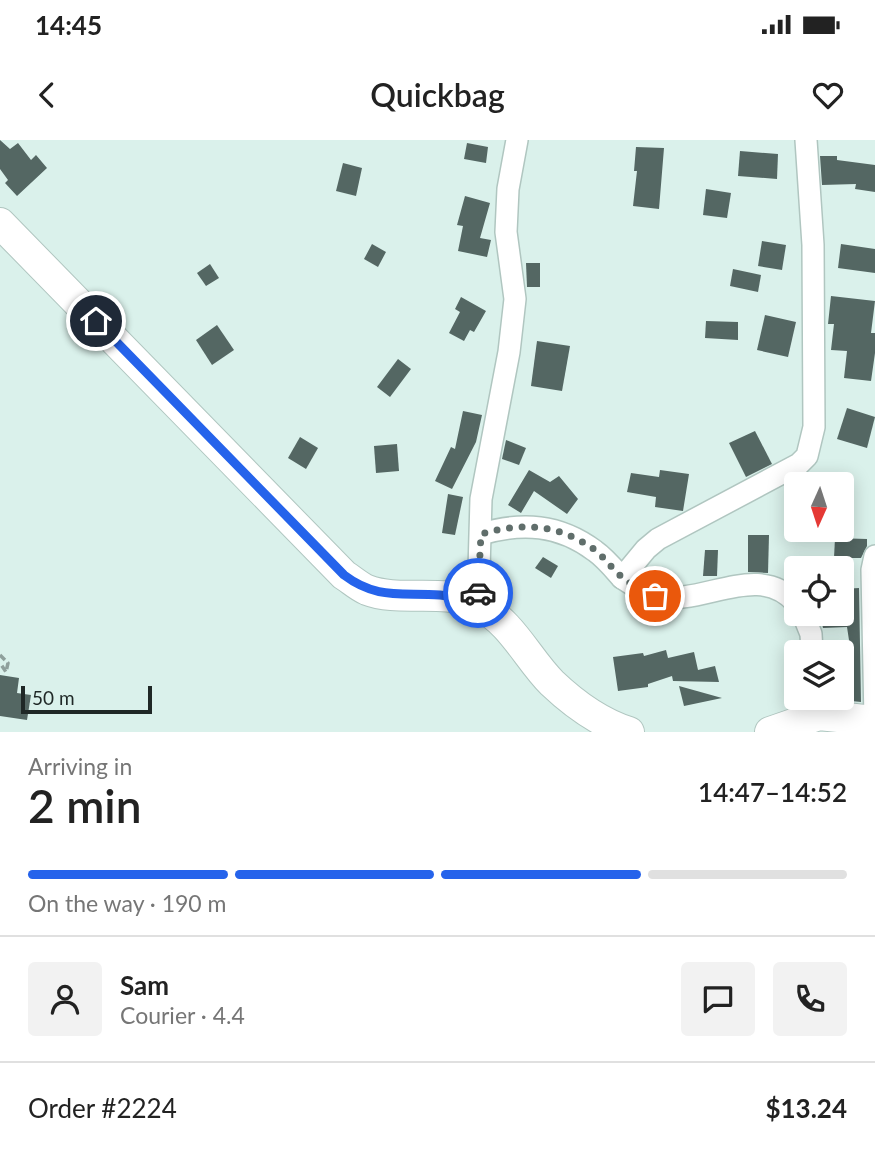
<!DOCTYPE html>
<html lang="en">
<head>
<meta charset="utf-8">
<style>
  body { margin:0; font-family:Lato,sans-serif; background:#f2f2f2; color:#222; height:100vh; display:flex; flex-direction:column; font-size:26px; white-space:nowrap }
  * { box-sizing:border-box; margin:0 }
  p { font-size:23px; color:#767676 }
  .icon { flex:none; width:38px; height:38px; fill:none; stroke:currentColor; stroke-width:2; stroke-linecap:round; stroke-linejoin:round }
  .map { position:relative; height:592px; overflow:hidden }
  .details { display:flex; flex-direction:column; background:#fff; flex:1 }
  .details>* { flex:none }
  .needle { width:46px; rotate:183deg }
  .fabs { position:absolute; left:784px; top:332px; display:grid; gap:14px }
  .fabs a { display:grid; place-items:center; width:70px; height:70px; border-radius:7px; background:#fff; box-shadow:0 4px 18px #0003; font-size:35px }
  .scale { position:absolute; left:21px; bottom:18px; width:131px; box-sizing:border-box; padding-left:7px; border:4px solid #1f2826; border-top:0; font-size:19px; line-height:24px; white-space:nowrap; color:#1f2826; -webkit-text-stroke:5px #daf1eb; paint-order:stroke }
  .pin { position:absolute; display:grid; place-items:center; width:60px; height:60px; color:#fff; margin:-30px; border:4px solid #fff; border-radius:50%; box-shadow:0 2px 7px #0007 }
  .courier { position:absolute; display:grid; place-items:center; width:70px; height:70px; margin:-35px; border:5px solid #2563eb; border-radius:50%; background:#fff; color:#222; box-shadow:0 2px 9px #0007 }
  .overview em { font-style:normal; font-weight:600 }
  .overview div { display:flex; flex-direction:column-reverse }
  .overview { display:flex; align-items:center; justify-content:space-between; height:119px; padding:0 28px }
  h1 { font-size:46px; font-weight:600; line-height:52px }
  .bar { display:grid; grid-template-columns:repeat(4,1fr); gap:10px 7px; align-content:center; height:84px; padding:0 28px }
  .bar i { height:9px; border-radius:5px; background:#e0e0e0 }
  .bar .current { background:#2563eb }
  .bar p { grid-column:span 4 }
  .line { display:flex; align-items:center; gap:18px; padding:0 28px; border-top:2px solid #e0e0e0 }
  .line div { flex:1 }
  .round { display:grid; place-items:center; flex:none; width:74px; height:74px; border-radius:7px; background:#f2f2f2 }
  .status { display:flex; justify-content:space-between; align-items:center; height:49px; padding:0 35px; background:#fff; direction:ltr }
  .status svg { height:19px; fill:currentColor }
  header { display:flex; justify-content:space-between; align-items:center; height:91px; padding:0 28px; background:#fff; font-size:32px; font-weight:600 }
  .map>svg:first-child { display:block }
</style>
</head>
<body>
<div class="status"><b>14:45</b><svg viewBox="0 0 49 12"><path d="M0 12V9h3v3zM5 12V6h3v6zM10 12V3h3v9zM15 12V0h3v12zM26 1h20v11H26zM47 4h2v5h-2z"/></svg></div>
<header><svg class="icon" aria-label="back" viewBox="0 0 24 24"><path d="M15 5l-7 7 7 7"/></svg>Quickbag<svg class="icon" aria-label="heart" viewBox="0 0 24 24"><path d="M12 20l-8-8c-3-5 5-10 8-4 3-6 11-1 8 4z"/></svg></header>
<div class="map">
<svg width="875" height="592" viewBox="0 0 875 592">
  <rect width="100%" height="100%" fill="#daf1eb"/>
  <g fill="#546763">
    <path d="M 0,0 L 10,9 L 18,3 L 31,20 L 36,15 L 47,28 L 17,56 L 5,43 L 8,40 L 0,29 Z"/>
    <path d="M 467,3 L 488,7 L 486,23 L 464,19 Z"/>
    <path d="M 636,7 L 664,8 L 659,69 L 633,66 L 637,31 L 634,31 Z"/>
    <path d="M 740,11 L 778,14 L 777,39 L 738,36 Z"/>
    <path d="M 820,16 L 837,16 L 837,20 L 875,25 L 875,52 L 855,49 L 856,44 L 822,45 Z"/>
    <path d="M 343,23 L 362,28 L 356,56 L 336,51 Z"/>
    <path d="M 706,49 L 731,53 L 727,78 L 703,75 Z"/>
    <path d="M 465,56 L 490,63 L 480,98 L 491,100 L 487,117 L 458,111 L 463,86 L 457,85 Z"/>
    <path d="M 762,101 L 786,105 L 782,130 L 758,126 Z"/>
    <path d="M 372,104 L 386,112 L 378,127 L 364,119 Z"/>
    <path d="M 841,104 L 875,109 L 875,133 L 838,128 Z"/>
    <path d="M 526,123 L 540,123 L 540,147 L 527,147 Z"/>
    <path d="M 210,124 L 219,138 L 206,146 L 197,133 Z"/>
    <path d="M 733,129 L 761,135 L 758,152 L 730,146 Z"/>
    <path d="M 831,156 L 875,161 L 871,193 L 875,193 L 875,213 L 871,241 L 844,238 L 847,211 L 831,210 L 834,184 L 828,184 Z"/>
    <path d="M 461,157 L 486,171 L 474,192 L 470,190 L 464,201 L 449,193 L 460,172 L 455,169 Z"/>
    <path d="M 765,175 L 796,182 L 788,217 L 757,210 Z"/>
    <path d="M 706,181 L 738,182 L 738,200 L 705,198 Z"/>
    <path d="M 217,185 L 234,210 L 212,225 L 196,200 Z"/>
    <path d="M 537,201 L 570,206 L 562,251 L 531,246 Z"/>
    <path d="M 398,219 L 411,229 L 390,257 L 377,247 Z"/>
    <path d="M 847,268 L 875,277 L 867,308 L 837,299 Z"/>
    <path d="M 463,271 L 482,275 L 476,302 L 452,349 L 435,341 L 451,307 L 455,309 Z"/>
    <path d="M 755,291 L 772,324 L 746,337 L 729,303 Z"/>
    <path d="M 300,297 L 318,308 L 306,329 L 288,318 Z"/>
    <path d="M 506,300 L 526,308 L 519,325 L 502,319 Z"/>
    <path d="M 397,304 L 399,331 L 376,333 L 374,306 Z"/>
    <path d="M 529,330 L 550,342 L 559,336 L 578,359 L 567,374 L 534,351 L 521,373 L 508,365 Z"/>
    <path d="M 660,330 L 689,334 L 683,371 L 655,367 L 656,357 L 627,352 L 631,333 L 659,337 Z"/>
    <path d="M 448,354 L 463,357 L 455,395 L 442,393 Z"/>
    <path d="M 748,395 L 769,395 L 768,433 L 748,432 Z"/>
    <path d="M 835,398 L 867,399 L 867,406 L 861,418 L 834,418 Z"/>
    <path d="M 705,410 L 718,410 L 717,436 L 703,436 Z"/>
    <path d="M 543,417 L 558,426 L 551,438 L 535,428 Z"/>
    <path d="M 859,448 L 861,562 L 842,560 L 843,519 L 852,520 L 847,487 L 823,488 L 820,474 L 842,474 L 842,449 Z"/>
    <path d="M 666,510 L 668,518 L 694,512 L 698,530 L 715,526 L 719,542 L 673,541 L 672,536 L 648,544 L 648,547 L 618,551 L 613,517 L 643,513 L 644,516 Z"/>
    <path d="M 0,535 L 19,538 L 17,553 L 31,555 L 27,580 L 0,576 Z"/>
    <path d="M 679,546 L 722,558 L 684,566 Z"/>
  </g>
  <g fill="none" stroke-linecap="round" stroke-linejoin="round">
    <defs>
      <g id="minor">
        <path d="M 481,394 C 522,382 559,384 595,411 C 605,418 614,429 622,438 L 646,409 L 658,399 L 799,324 L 807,316 L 814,287 L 813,105 L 806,0"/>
        <path d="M 622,438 C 633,445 643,453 656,456 C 702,467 758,420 796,463"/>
        <path d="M 478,465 L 481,359 L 509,212 L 515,159 L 506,92 L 508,49 L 517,0"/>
        <path d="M 803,474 L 811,494 L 812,513"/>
        <path d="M 875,581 L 872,430 L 875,416"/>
      </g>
      <g id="secondary">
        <path d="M 0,83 L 344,435 C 352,440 358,446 367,450 C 401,463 442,447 478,465 C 512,482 527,518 552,543 C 573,563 601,583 629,592"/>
        <path d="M 770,592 L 819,575 L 875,581"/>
      </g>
    </defs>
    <use href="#minor" stroke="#b0c6c0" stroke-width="24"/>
    <use href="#secondary" stroke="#b0c6c0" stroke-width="32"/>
    <path stroke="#8fa09c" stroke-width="3.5" stroke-dasharray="7 3.5" stroke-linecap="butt" d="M 0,515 L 8,523 L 6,532 L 0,523"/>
    <use href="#minor" stroke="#fff" stroke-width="21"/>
    <use href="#secondary" stroke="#fff" stroke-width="30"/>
  </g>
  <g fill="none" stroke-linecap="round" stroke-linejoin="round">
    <path stroke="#606e6b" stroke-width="7" stroke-dasharray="0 12.6" d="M 478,453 L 481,394 C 522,382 559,384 595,410 C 605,418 612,429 622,437 C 632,446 643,451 655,456"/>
    <path stroke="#2563eb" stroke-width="9" d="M 96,181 L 344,435 C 377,460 402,452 440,455 C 453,456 465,461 478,465 L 478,453"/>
  </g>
</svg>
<div class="fabs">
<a><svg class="needle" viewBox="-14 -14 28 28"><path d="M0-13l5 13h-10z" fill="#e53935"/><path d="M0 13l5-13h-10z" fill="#767676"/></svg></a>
<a><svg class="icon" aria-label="locate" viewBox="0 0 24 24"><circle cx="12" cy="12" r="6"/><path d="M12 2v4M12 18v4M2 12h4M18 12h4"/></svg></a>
<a><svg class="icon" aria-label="layers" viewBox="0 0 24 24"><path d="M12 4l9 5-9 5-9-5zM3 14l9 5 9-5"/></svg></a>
</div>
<div class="scale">50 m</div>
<div class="pin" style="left:655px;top:456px;background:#ea580c"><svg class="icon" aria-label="bag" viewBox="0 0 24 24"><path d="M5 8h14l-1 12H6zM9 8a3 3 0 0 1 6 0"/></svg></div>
<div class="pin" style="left:96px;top:181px;background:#1f2937"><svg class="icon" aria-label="home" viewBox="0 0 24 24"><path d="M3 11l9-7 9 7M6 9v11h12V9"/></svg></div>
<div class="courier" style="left:478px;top:453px"><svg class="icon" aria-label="car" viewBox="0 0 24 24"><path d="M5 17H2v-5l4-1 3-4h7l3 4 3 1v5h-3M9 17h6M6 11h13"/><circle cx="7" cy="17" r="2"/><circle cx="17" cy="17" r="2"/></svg></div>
</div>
<section class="details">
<div class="overview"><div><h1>2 min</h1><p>Arriving in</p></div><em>14:47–14:52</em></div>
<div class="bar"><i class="current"></i><i class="current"></i><i class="current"></i><i></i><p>On the way · 190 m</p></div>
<div class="line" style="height:126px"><a class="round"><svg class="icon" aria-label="person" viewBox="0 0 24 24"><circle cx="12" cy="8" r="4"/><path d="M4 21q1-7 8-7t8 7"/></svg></a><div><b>Sam</b><p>Courier · 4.4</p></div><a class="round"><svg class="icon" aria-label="chat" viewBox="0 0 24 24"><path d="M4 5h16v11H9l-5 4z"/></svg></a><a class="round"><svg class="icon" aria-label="phone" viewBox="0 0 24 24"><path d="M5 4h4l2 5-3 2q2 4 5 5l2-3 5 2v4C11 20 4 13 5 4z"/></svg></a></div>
<div class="line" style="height:91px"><div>Order #2224</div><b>$13.24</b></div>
</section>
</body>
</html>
